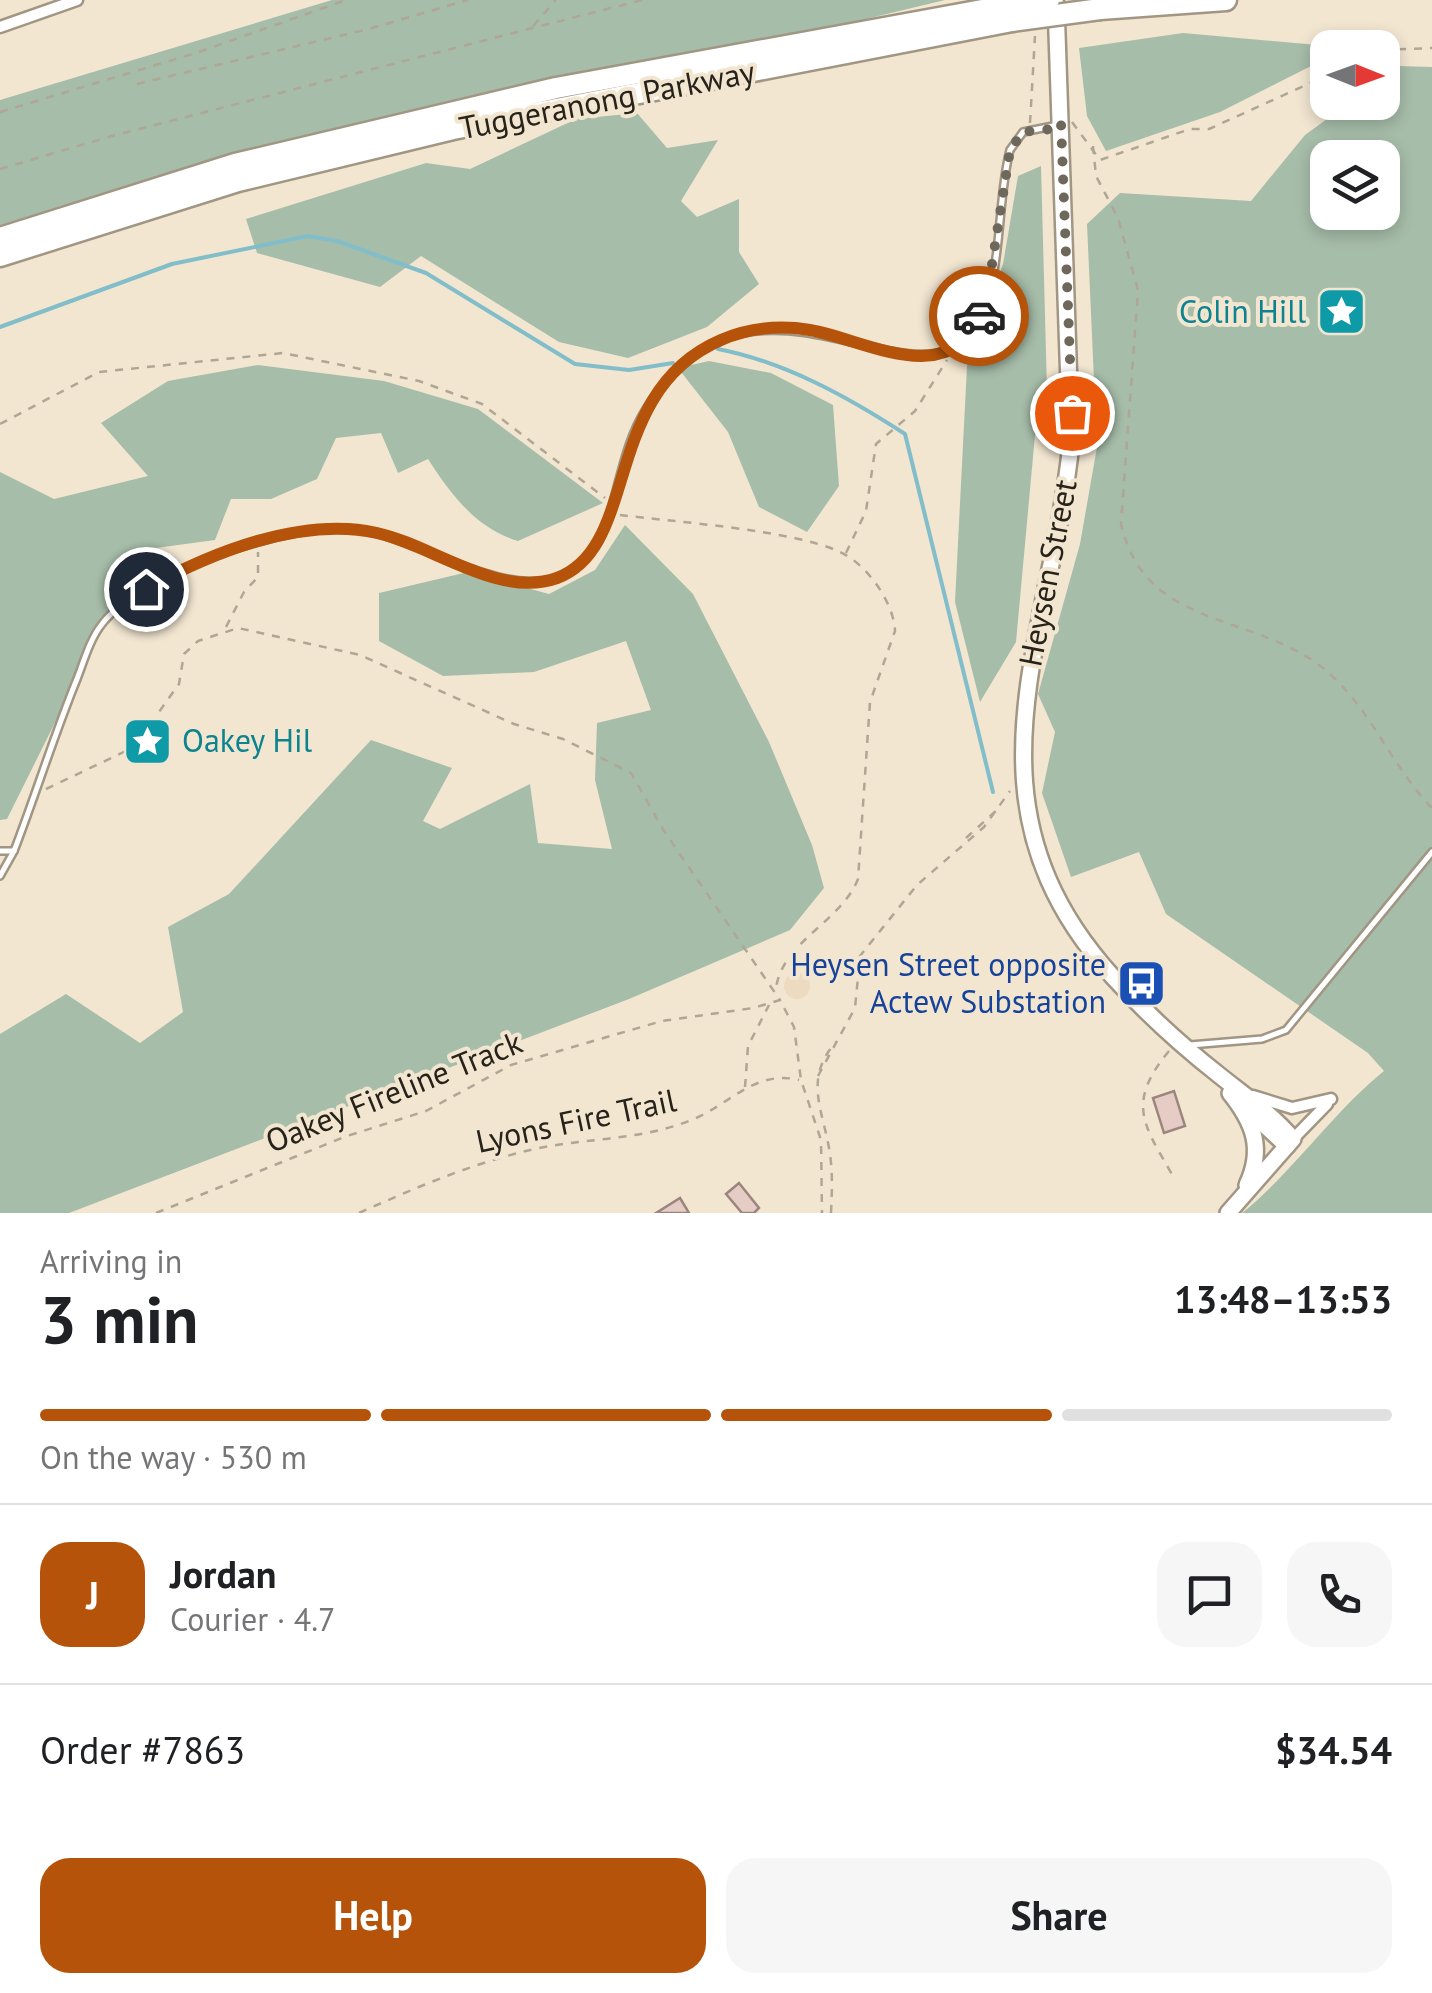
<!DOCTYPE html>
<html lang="en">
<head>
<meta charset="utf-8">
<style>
  body { margin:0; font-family:"PT Sans",sans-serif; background:#f6f6f6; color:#202124; height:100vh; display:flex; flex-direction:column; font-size:38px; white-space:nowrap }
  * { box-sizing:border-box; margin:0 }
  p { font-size:32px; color:#757577 }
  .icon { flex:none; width:55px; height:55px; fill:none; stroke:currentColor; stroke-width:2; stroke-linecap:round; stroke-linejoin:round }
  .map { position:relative; height:1213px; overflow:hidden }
  .panel { display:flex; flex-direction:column; background:#fff; flex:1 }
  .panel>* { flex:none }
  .needle { width:65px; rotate:91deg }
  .buttons { position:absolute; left:1310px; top:30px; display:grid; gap:20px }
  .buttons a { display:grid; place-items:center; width:90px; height:90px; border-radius:20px; background:#fff; box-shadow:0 5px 15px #0003; font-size:50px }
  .pin { position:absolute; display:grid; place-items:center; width:85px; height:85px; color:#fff; margin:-42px; border:5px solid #fff; border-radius:50%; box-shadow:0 2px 10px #0007 }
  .courier { position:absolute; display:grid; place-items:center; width:100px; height:100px; margin:-50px; border:8px solid #b45309; border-radius:50%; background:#fff; color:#222; box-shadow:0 2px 12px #0007 }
  .summary em { font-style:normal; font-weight:700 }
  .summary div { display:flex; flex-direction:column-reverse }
  .summary { display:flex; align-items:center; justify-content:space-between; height:170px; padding:0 40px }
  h1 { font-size:65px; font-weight:700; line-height:75px }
  .bar { display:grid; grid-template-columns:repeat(4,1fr); gap:15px 10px; align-content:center; height:120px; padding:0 40px }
  .bar i { height:12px; border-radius:8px; background:#e0e0e0 }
  .bar .on { background:#b45309 }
  .bar p { grid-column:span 4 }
  .line { display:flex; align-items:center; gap:25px; padding:0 40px; border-top:2px solid #e0e0e0 }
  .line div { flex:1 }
  .round { display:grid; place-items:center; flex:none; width:105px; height:105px; border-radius:30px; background:#f6f6f6 }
  .cta { display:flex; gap:20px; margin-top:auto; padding:20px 40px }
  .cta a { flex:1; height:115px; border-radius:30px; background:#b45309; color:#fff; font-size:40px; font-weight:700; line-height:115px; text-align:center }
  .cta a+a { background:#f6f6f6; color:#202124 }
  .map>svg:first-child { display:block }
</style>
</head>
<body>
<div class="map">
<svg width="1432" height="1213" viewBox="0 0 1432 1213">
  <rect width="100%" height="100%" fill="#f2e6d1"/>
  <circle fill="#ecdbc0" cx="797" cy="986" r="13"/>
  <g fill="#a6bda9" fill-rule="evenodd">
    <path d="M 332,0 L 945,0 L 695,60 L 0,239 L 0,100 Z"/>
    <path d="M 1183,33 L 1340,47 L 1328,48 L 1327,58 L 1220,112 L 1106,151 L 1087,116 L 1079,48 Z"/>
    <path d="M 1398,66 L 1432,67 L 1432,1213 L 1242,1213 C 1294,1171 1332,1113 1384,1071 L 1368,1053 L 1166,914 L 1139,852 L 1071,877 L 1042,793 L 1055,732 L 1038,694 L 1080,544 L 1097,447 L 1087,224 L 1120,193 L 1251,201 L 1305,135 L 1349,103 L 1382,102 L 1383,78 ZM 1328,158 L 1382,158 L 1382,212 L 1328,212 Z"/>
    <path d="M 637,113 L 667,148 L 718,140 L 681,201 L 697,217 L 739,199 L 739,252 L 759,284 L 707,327 L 628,358 L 559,342 L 421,256 L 380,287 L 257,253 L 246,219 L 426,163 L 470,169 L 576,119 Z"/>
    <path d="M 1041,166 L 1047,390 L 1035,435 L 1016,642 L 980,702 L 955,602 L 967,366 L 1003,264 L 1018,176 Z"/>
    <path d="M 709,361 L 771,373 L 833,405 L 839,486 L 807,532 L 759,507 L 728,432 L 678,368 Z"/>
    <path d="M 258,365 L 384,381 L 478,409 L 603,503 L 518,541 C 476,528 452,496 428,459 L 398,473 L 381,433 L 336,438 L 317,479 L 271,499 L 231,499 L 215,540 L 141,550 L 7,819 L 0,820 L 0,472 L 54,499 L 148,476 L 101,423 L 168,381 Z"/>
    <path d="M 625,525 L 693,594 L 769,742 L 812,845 L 824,888 L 790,930 L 629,999 L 69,1213 L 0,1213 L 0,1034 L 66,994 L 140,1043 L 183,1012 L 168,927 L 229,894 L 371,740 L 452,768 L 423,821 L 440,829 L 530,784 L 538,843 L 612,849 L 595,780 L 597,723 L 651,710 L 626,641 L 534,672 L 443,676 L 379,641 L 379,593 L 468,572 L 549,594 L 595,570 Z"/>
  </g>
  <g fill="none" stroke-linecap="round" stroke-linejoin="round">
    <g stroke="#82bdca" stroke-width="4">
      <path d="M 0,327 L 172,264 L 308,236 L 337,241 L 426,273 L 575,364 L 629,370 L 673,363"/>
      <path d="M 718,349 C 785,362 848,397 905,434 L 993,792"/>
    </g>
  </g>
  <g fill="#e5ccc4" stroke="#9c857e" stroke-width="2.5">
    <path d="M 1174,1091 L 1185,1126 L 1164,1133 L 1153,1098 Z"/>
    <path d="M 739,1183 L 759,1208 L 754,1213 L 742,1213 L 726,1194 Z"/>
    <path d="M 680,1198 L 689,1213 L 656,1213 Z"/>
  </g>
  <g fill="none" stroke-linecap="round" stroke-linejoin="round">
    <defs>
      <g id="lane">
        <path d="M 0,851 L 14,851"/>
        <path d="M 0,876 L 14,851 C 36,794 54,735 77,679 C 84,661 90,639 102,624 C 142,572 290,522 354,529 C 435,538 553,642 604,530 C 619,491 623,445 646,409 C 757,230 922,427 978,321 C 1004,271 996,204 1010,150 L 1023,132 L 1058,125"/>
        <path d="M 1190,1045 L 1262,1039 L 1286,1030 L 1432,852"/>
      </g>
      <g id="street">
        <path d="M 0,27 L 77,0"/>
        <path d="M 1253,1096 L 1292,1108 L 1331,1099"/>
        <path d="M 1293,1139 L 1327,1104"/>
      </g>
      <g id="secondary">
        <path d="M 1056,4 L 1071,444 C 1050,642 955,803 1113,977 C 1144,1011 1182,1046 1219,1075 C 1245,1096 1271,1113 1293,1139 L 1228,1213"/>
        <path d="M 1230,1093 C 1254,1123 1264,1149 1247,1185"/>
        <path d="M 1248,1110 L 1287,1146"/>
      </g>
      <g id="highway">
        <path d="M 1100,9 L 1226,0"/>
        <path d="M 0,238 L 235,164 L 556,88 L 1010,5"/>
        <path d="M 0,256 L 238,181 L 453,129 L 1012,21"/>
      </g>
    </defs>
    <use href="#lane" stroke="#a19683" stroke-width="10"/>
    <use href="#street" stroke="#a19683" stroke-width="15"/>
    <use href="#secondary" stroke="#a19683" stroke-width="20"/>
    <use href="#highway" stroke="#a19683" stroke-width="25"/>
    <g stroke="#afa695" stroke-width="2.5" stroke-dasharray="8 8" stroke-linecap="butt">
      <path d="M 533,26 L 556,0"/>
      <path d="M 1382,50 L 1432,48"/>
      <path d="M 137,84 L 369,29 L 468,0"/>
      <path d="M 0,112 L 199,52 L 346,0"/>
      <path d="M 1072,122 L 1100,160 L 1190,129 L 1209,129 L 1328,75"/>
      <path d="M 1030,123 L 1035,36"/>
      <path d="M 1093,146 L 1096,176 L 1118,218 L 1138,290 L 1121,524 C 1144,624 1240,613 1312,660 C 1367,697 1388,763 1432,808"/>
      <path d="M 0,169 L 112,136 L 642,0"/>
      <path d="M 0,424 L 99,372 L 283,353 L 419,381 L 482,404 L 605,498"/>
      <path d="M 620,515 C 675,522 794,530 840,552 C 867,564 894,603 895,631 L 870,702 L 858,879 C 841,922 783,941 776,988"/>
      <path d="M 846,553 L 866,511 L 876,444 L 915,411 L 947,360"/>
      <path d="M 226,627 L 244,592 L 258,577 L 258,552"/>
      <path d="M 46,789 L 147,741 L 159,712 L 179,684 L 184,654 L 198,641 L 238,628 L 360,655 L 514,724 L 563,739 L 631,773 L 664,831 L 780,1000"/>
      <path d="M 966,838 L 997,810"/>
      <path d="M 1169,1051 C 1126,1103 1143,1124 1173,1176"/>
      <path d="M 818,1076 L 855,1008 L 860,956 L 917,885 L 984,827 L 1010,791"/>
      <path d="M 745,1087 L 748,1046 L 769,1005"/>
      <path d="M 156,1213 L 344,1137 L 426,1111 L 511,1065 L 662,1021 L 753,1008 L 780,1000 L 794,1027 L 801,1080 L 821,1140 L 822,1213"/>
      <path d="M 359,1213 C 417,1187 475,1162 539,1148 C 589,1138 640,1140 689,1121 C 729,1106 754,1069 799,1080"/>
      <path d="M 831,1213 C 832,1191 833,1170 829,1148 C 822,1108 804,1078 836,1042"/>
    </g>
    <use href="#lane" stroke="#fff" stroke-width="5"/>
    <use href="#street" stroke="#fff" stroke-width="10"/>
    <use href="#secondary" stroke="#fff" stroke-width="15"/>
    <use href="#highway" stroke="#fff" stroke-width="20"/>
    <defs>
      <g id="highway-bridge">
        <path d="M 1010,5 L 1049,0"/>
        <path d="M 1012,21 L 1100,9"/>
      </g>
    </defs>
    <use href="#highway-bridge" stroke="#a19683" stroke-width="25" stroke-linecap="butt"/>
    <use href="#highway-bridge" stroke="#fff" stroke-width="20"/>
  </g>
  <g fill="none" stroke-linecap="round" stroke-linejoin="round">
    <path stroke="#6e675b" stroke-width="10" stroke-dasharray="0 18" d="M 979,316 L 987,296 L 1010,150 L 1023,132 L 1052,129 L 1061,123 L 1072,413"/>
    <path stroke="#b45309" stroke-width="12" d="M 146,589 C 210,553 302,516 377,533 C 432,545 499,599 557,578 C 641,547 600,392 721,340 C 749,328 780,325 810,330 C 863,339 949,391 979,316"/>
  </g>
  <defs>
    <symbol id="sight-square" viewBox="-11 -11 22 22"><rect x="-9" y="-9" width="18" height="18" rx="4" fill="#0f9aa8" stroke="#f2e6d1"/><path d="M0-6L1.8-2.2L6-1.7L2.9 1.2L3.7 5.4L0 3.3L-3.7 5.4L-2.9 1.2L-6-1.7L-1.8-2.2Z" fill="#fff"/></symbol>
    <symbol id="bus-square" viewBox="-11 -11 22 22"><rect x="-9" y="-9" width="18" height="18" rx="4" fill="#1a4fb4" stroke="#f2e6d1"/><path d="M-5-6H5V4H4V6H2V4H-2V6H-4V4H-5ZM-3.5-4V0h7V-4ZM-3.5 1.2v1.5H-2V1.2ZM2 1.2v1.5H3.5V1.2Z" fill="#fff"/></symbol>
  </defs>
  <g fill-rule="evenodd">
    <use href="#sight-square" x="1314" y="284" width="55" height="55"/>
    <use href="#sight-square" x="120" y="714" width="55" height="55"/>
    <use href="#bus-square" x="1114" y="956" width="55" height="55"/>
  </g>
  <g text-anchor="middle" stroke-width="8" stroke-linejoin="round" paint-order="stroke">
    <g font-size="32" fill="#27231b" stroke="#f2e6d1">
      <text transform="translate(607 100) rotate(-11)" y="11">Tuggeranong Parkway</text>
      <text transform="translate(1048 573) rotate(-79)" y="11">Heysen Street</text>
      <text transform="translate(394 1092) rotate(-22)" y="11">Oakey Fireline Track</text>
      <text transform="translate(576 1121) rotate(-12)" y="11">Lyons Fire Trail</text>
    </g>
    <g font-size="32" fill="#0d838f" stroke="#f2e6d1" text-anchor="end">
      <text x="1306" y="323">Colin Hill</text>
      <text x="182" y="752" text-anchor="start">Oakey Hil</text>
    </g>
    <g font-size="32" fill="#164399" stroke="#f2e6d1" text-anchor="end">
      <text x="1106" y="976">Heysen Street opposite<tspan x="1106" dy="37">Actew Substation</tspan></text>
    </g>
  </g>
</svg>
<div class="buttons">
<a><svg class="needle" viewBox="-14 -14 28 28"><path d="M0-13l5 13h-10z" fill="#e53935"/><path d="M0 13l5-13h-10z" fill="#757577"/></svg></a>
<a><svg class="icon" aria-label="layers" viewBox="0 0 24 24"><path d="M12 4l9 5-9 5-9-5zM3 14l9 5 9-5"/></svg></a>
</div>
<div class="pin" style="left:1072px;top:413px;background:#ea580c"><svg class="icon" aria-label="bag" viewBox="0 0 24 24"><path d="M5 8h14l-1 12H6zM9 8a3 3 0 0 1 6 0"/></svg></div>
<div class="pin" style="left:146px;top:589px;background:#1f2937"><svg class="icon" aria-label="home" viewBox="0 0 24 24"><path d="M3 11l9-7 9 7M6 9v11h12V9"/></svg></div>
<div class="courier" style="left:979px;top:316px"><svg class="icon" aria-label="car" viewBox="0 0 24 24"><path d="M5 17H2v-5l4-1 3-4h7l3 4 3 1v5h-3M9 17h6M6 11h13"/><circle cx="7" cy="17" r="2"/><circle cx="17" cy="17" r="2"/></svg></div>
</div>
<section class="panel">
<div class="summary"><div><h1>3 min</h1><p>Arriving in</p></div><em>13:48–13:53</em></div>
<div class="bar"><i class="on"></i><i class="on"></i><i class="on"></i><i></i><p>On the way · 530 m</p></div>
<div class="line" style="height:180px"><b class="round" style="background:#b45309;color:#fff">J</b><div><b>Jordan</b><p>Courier · 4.7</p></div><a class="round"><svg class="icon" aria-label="chat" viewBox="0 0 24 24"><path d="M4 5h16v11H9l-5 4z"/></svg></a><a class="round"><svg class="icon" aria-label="phone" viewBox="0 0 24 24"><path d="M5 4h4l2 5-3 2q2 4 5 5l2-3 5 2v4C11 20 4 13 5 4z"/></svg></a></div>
<div class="line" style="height:130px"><div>Order #7863</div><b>$34.54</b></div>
<div class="cta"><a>Help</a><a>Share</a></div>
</section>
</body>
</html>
